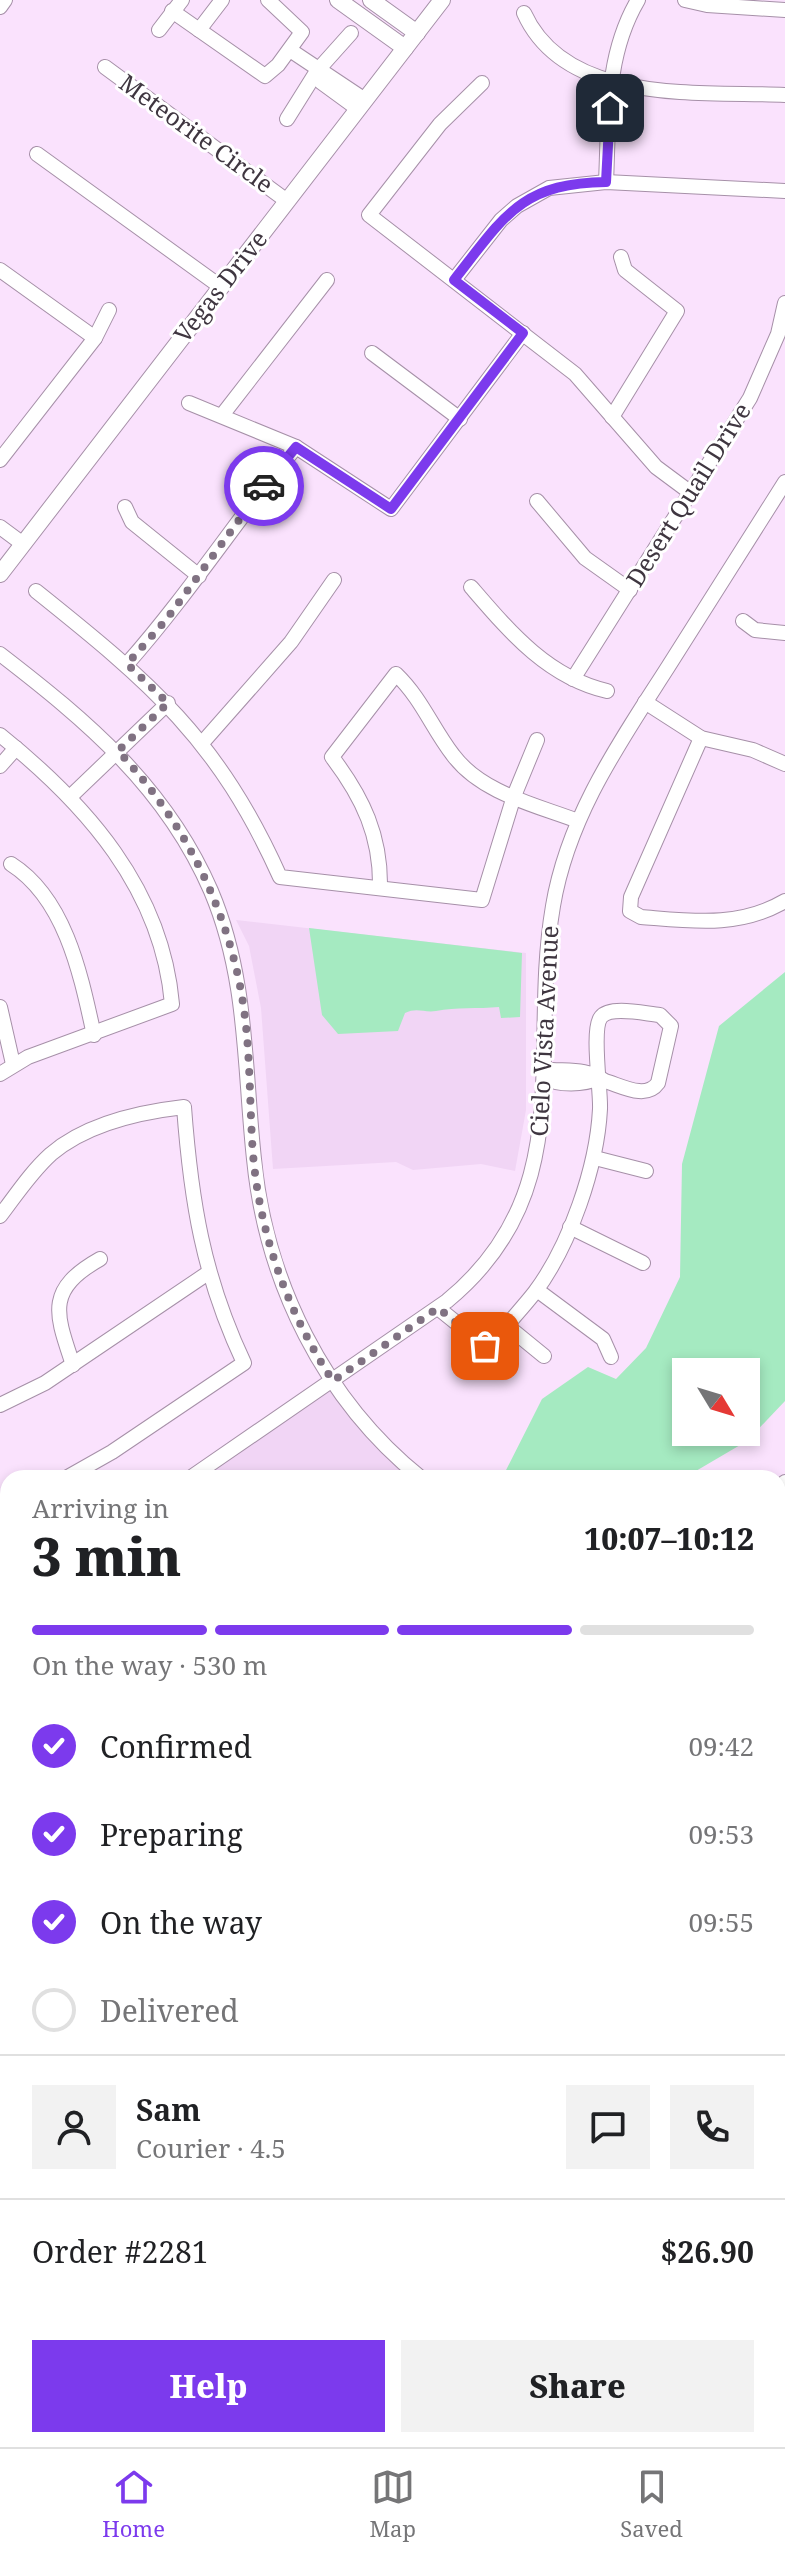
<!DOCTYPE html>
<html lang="en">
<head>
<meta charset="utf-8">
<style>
  body { margin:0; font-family:"Noto Serif",serif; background:#f2f2f2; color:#202124; height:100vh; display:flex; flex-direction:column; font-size:30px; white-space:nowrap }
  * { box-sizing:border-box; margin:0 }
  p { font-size:26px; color:#757577 }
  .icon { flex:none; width:44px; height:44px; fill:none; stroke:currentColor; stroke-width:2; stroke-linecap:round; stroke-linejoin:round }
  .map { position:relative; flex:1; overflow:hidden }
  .panel { position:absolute; left:0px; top:1470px; width:786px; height:978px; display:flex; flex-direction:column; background:#fff; border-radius:24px 24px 0 0; box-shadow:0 4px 12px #0003 }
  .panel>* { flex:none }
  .needle { width:52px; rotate:128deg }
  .fabs { position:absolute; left:672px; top:1358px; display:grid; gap:16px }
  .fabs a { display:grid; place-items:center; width:88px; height:88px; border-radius:0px; background:#fff; box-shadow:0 4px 12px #0003; font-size:40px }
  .pin { position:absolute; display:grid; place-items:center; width:68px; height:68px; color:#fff; margin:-34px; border-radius:16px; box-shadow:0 4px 12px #0006 }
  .courier { position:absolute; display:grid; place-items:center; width:80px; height:80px; margin:-40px; border:6px solid #7c3aed; border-radius:50%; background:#fff; color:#222; box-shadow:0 2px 10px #0007 }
  .headline em { font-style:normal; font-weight:800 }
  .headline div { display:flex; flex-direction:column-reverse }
  .headline { display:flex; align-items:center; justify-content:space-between; height:136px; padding:0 32px }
  h1 { font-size:52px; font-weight:800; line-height:60px }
  .bar { display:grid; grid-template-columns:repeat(4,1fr); gap:12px 8px; align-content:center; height:96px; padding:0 32px }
  .bar i { height:10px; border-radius:6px; background:#e0e0e0 }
  .bar .selected { background:#7c3aed }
  .bar p { grid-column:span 4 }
  .line { display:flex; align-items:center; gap:20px; padding:0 32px; border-top:2px solid #e0e0e0 }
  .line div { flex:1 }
  .round { display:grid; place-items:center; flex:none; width:84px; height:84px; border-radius:0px; background:#f2f2f2 }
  ol { padding:0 32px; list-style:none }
  li { display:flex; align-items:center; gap:24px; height:88px }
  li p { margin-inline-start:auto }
  li .icon { padding:8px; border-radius:50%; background:#7c3aed; color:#fff; stroke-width:4 }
  li:last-child { color:#757577 }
  li i { width:44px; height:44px; border:4px solid #e0e0e0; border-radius:50% }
  .primary-button { display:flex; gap:16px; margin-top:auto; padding:16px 32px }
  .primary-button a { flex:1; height:92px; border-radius:0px; background:#7c3aed; color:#fff; font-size:32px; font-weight:800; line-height:92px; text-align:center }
  .primary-button a+a { background:#f2f2f2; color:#202124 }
  .dock { display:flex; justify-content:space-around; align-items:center; height:112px; border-top:2px solid #e0e0e0; background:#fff; font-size:22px; color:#757577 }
  .dock a { display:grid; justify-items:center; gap:4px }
  .dock .selected { color:#7c3aed }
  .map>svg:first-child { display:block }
</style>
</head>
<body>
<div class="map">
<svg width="785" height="2447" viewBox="0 0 785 2447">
  <rect width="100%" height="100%" fill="#fae2fd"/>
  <path fill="#f2dcd0" d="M 19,2440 L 396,2440 L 391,2447 L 14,2447 Z"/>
  <g fill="#f1d5f5">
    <path d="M 236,920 L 526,953 L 526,1110 L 515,1171 L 481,1164 L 413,1170 L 396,1162 L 273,1169 L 261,1008 L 249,946 Z"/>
    <path d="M 333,1381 L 421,1478 L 190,1478 Z"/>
  </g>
  <g fill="#a5eac1" fill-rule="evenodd">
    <path d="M 309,928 L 522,953 L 520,1017 L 501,1018 L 499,1007 C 478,1009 456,1007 436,1011 C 424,1013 417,1007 405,1013 L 398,1031 L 338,1034 L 322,1015 Z"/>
    <path d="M 785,972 L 785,1401 L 747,1441 L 684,1478 L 502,1478 L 542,1399 L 588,1367 L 616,1379 L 646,1348 L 680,1277 L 682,1164 L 719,1026 ZM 686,1372 L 746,1372 L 746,1432 L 686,1432 Z"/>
    <path d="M 8,2334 L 8,2380 L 0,2387 L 0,2340 Z"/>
  </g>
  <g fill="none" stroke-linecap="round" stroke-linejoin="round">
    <defs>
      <g id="minor">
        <path d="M 685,0 L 707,5 L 785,10"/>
        <path d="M 0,7 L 5,0"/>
        <path d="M 172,11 L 265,76 L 278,65 L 302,32 L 268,0"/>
        <path d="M 524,13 C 566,106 701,91 785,95"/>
        <path d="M 159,30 L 182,0"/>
        <path d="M 199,30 L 222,0"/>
        <path d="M 290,50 L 365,100"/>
        <path d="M 105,67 L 287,201"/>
        <path d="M 317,71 L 321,82 L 358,109"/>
        <path d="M 482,83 L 440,124 L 369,215 L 575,374 L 656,467 L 691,493"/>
        <path d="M 287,119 L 317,71 L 351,33"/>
        <path d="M 37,154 L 221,287"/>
        <path d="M 606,182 C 609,119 605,56 638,0"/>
        <path d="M 0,270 L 95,338"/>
        <path d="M 454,280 L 501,220 L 517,206 L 549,188 L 606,182 L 785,191"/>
        <path d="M 372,353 L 460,419"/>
        <path d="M 189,403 L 296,447 L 391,509 L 523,333"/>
        <path d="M 223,414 L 327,280"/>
        <path d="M 612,417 L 677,311 L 625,270 L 621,257"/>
        <path d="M 0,460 L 95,338 L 109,310"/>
        <path d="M 537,501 L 585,558 L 630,590"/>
        <path d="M 125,507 L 132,522 L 199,576"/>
        <path d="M 0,527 L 23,544"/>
        <path d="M 471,587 C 509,631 547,677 607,691"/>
        <path d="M 36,591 C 151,683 218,739 280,877 L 482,900 L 514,796 L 537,740"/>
        <path d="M 743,621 L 755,630 L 785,633"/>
        <path d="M 0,654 C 87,721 166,787 211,891 C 248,978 244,1067 254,1159 C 266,1282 324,1400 421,1478"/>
        <path d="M 127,664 C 188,595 238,518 296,447"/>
        <path d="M 573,679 L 750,398 L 778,334 L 785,303"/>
        <path d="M 645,702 L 701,738 L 753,750 L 785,764"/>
        <path d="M 0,735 C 86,804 162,889 172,1004 L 28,1057 L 0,1074"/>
        <path d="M 701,738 L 631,897 L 630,911 L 641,917 C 692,921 739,928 785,901"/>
        <path d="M 203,742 L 291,642 L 334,580"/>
        <path d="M 0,766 L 16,748"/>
        <path d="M 71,796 L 168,703"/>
        <path d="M 11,864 C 66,899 81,976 94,1035"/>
        <path d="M 380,888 C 381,836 363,798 332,757 L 396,674 C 422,699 432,728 453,755 C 481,793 536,805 578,821"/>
        <path d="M 0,1007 L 13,1064"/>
        <path d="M 544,1077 C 558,1086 584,1085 599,1078"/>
        <path d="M 595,1158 L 646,1171"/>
        <path d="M 0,1216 C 16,1195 31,1172 51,1154 C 86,1124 140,1112 184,1107 C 191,1201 203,1276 244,1363 L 112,1452 L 66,1478"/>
        <path d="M 570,1227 L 643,1263"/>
        <path d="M 537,1290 L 603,1339 L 611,1357"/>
        <path d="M 438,1308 L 485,1346 L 492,1344 C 505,1326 521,1310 535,1292 C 570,1245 597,1167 600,1109 C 601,1091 591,1029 601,1017 C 611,1005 646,1014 660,1015 L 671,1026 L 658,1083 C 646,1100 622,1086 605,1081 C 587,1069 573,1071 552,1070 L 544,1077"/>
        <path d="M 506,1325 L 544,1356"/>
        <path d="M 73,1365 C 56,1314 45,1290 100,1259"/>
        <path d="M 0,1405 L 45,1383 L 208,1273"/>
        <path d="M 190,1478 L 447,1301 C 581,1191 528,1052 553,906 C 568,816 620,742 668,667 C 707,605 746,544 785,482"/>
        <path d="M 778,1488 L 785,1482"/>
        <path d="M 0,1505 L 8,1502"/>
        <path d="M 0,1573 L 8,1571"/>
        <path d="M 0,1684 L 8,1707"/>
        <path d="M 778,1691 L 785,1695"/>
        <path d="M 8,1845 L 0,1864 L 8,1866"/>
        <path d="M 778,1936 L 785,1944"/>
        <path d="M 0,1967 L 8,1970"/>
        <path d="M 778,2015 L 785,2008"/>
        <path d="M 0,2055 L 8,2048"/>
        <path d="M 0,2156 L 8,2145"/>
        <path d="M 778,2192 L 785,2180"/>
        <path d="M 0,2255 L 8,2245"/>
        <path d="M 778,2416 L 785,2403"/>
        <path d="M 560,2440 L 566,2447"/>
        <path d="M 405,2447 L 410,2440"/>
        <path d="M 762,2447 L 765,2440"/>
      </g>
      <g id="major">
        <path d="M 338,0 L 405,48"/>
        <path d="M 371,0 L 417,33"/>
        <path d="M 0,574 L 442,0"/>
        <path d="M 778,1627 L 785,1614"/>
        <path d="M 778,1681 L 785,1668"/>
        <path d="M 0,2416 L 8,2408"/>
        <path d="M 5,2447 L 12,2440"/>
      </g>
    </defs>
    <use href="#minor" stroke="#a690a8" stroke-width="16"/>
    <use href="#major" stroke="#a690a8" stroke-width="18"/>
    <use href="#minor" stroke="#fff" stroke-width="14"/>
    <use href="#major" stroke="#fff" stroke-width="16"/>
  </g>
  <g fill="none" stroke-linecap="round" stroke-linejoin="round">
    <path stroke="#807282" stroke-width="8" stroke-dasharray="0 14.4" d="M 264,486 L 166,620 L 127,664 L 168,703 L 118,751 C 181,818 224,900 241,991 C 251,1045 249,1100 253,1154 C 260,1236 288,1313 333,1381 L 438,1308 L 485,1346"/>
    <path stroke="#7c3aed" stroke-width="10" d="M 264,486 L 296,447 L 391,509 L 523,333 L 454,280 C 503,218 520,183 606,182 L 610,108"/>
  </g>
  <g text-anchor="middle" stroke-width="6" stroke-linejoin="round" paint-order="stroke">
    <g font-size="24" fill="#3f3640" stroke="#fff">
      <text transform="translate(196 134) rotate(36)" y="8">Meteorite Circle</text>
      <text transform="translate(221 287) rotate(-52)" y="8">Vegas Drive</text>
      <text transform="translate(689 495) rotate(-58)" y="8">Desert Quail Drive</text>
      <text transform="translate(545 1031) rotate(-87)" y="8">Cielo Vista Avenue</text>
    </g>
  </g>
</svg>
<div class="fabs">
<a><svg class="needle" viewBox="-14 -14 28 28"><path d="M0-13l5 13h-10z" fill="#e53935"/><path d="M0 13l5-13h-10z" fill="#757577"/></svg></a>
</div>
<div class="pin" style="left:485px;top:1346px;background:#ea580c"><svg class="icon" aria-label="bag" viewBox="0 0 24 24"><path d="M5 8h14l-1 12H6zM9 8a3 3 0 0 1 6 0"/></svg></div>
<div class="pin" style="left:610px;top:108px;background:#1f2937"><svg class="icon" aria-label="home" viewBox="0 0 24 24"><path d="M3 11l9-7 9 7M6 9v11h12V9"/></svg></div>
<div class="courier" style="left:264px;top:486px"><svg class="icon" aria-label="car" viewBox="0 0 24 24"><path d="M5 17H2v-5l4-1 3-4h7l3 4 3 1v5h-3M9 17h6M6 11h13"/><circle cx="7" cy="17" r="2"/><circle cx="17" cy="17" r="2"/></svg></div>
<section class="panel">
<div class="headline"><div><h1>3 min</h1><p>Arriving in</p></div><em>10:07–10:12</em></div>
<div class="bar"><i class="selected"></i><i class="selected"></i><i class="selected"></i><i></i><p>On the way · 530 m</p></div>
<ol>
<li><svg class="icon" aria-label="check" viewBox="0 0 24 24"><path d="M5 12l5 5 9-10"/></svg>Confirmed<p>09:42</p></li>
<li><svg class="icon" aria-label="check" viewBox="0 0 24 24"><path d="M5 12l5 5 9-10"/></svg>Preparing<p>09:53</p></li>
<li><svg class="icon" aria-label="check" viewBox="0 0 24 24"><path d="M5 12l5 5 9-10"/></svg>On the way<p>09:55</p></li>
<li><i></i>Delivered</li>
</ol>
<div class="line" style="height:144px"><a class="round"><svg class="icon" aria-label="person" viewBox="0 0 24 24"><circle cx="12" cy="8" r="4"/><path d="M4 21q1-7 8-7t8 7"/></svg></a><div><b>Sam</b><p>Courier · 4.5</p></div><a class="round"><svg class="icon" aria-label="chat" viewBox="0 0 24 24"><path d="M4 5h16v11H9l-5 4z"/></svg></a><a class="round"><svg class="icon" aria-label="phone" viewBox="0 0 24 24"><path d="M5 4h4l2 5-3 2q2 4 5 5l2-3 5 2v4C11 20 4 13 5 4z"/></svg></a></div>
<div class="line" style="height:104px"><div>Order #2281</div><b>$26.90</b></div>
<div class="primary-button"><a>Help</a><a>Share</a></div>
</section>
</div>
<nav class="dock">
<a class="selected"><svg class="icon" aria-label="home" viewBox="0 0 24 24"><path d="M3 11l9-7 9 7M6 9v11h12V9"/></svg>Home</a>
<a><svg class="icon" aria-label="map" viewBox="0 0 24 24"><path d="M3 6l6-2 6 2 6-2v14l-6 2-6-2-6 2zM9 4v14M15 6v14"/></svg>Map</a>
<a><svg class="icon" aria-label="saved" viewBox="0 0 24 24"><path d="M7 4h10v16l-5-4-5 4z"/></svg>Saved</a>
</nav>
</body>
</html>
